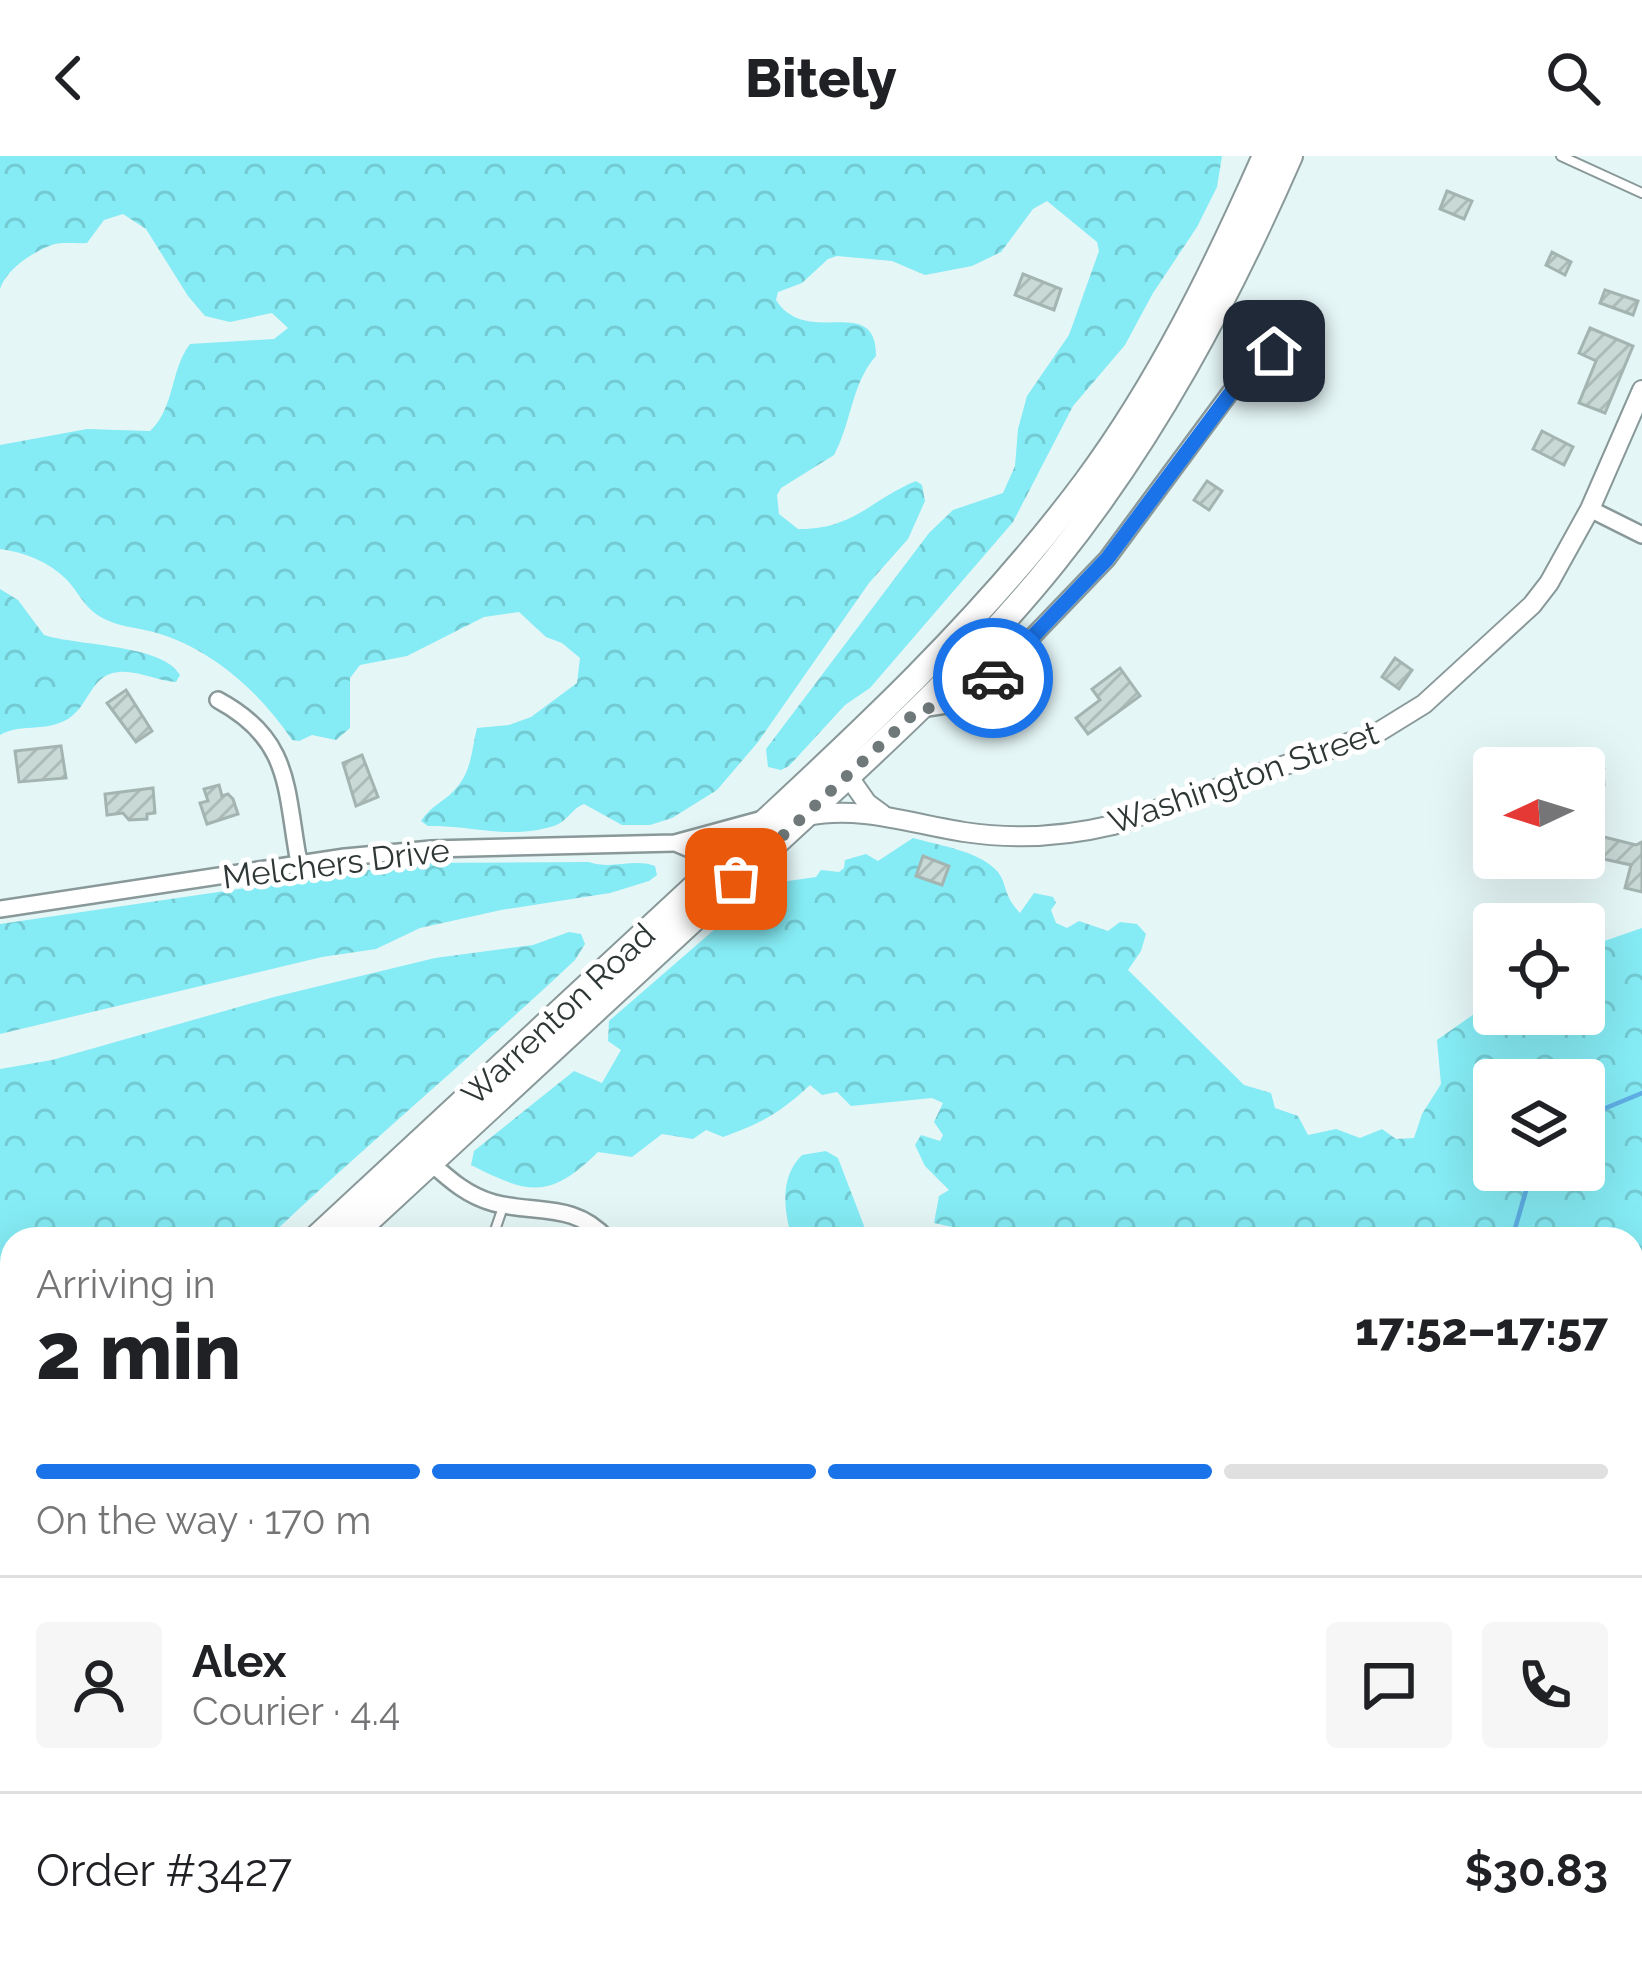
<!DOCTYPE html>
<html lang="en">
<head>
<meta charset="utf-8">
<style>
  body { margin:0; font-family:Raleway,sans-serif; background:#f6f6f6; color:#202124; height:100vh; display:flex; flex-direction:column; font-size:45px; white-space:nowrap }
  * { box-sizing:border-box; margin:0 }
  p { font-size:39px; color:#757577 }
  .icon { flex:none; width:66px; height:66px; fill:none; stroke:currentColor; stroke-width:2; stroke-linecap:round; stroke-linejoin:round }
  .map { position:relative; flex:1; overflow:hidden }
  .side { position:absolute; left:0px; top:1071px; width:1644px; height:747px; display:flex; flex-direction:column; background:#fff; border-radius:36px 36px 0 0; box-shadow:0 12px 48px #0002 }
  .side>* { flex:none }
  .needle { width:78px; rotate:266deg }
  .tools { position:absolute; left:1473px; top:591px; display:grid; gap:24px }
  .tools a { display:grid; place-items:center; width:132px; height:132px; border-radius:12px; background:#fff; box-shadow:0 12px 48px #0002; font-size:60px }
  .pin { position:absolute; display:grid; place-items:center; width:102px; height:102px; color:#fff; margin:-51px; border-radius:24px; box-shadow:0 6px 18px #0006 }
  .courier { position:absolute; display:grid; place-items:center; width:120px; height:120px; margin:-60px; border:9px solid #1a73e8; border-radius:50%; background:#fff; color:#222; box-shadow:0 3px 15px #0007 }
  .summary em { font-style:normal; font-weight:800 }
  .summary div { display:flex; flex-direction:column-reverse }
  .summary { display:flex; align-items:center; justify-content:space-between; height:204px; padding:0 36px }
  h1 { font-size:78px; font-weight:800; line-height:90px }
  .bar { display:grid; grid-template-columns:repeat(4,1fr); gap:18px 12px; align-content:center; height:144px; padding:0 36px }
  .bar i { height:15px; border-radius:9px; background:#e0e0e0 }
  .bar .on { background:#1a73e8 }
  .bar p { grid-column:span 4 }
  .line { display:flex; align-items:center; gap:30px; padding:0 36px; border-top:3px solid #e0e0e0 }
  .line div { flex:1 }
  .round { display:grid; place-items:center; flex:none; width:126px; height:126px; border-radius:12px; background:#f6f6f6 }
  header { display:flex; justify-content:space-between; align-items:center; height:156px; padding:0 36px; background:#fff; font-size:54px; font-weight:800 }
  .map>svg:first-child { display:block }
</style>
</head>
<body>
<header><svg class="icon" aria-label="back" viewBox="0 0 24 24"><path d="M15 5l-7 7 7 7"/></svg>Bitely<svg class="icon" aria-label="search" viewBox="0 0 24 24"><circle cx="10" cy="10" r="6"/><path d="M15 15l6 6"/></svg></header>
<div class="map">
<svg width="1642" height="1816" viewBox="0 0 1642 1816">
  <defs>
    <pattern id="forest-crowns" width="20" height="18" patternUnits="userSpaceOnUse" patternTransform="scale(3)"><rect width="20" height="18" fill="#85ebf4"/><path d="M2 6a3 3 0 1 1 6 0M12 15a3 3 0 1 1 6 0" fill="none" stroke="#73cad2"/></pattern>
    <pattern id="building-hatch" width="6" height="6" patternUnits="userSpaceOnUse" patternTransform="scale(3)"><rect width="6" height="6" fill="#c9d9d6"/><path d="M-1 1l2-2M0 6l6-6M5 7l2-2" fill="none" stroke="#adbbb8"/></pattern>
  </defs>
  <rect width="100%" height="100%" fill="#e5f6f7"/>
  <g fill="url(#forest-crowns)" fill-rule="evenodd">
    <path d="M 0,0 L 1222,0 L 1217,31 L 1197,71 L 1153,137 L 1125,189 L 1073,250 L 1013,366 L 870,532 L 845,549 L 789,610 L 781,614 L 768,611 L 766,593 L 929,377 L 953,354 L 1003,337 L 1015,310 L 1018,273 L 1027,240 L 1069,179 L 1099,95 L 1097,86 L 1047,45 L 1033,53 L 1001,96 L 972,110 L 925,119 L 892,105 L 837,100 L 828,103 L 802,127 L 778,136 L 776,144 C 807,193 876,136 876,200 C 851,228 852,266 834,299 L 781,332 L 777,339 L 779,358 L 798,373 C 853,374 870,344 916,325 L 922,329 L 925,345 L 908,383 L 869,427 L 758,586 L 717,634 L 672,662 L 650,669 L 622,669 L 584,648 C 572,652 567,666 554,670 C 507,684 473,669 428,670 L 421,665 C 431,649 448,644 458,630 C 472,613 472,591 477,572 L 509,569 L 531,561 L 577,527 L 580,502 L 562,487 L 546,481 L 519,456 L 484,461 L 407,500 L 360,509 L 350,522 L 350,572 L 336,584 L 312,579 L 299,585 L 292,584 C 260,536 213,494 157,477 C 137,471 114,471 96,458 C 83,449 77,434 66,423 C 49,406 24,396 0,393 L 0,289 L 87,273 L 150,275 C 175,252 170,214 190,188 L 274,183 L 288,172 L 272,157 L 230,166 L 205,160 L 188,140 L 146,73 L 123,58 L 104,64 L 87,87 C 77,88 65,86 55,88 C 35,94 6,113 0,133 Z"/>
    <path d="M 0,433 L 18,444 L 44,479 C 77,490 163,488 180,519 L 176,526 C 157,525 137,514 119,516 C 89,518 89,554 64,565 C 42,576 21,567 0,579 Z"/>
    <path d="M 913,682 C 937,689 980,695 997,715 C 1008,728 1002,738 1020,757 L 1034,737 L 1053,741 L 1056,747 L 1051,754 L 1056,767 L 1067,772 L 1079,765 L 1108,775 L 1120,766 L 1137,768 L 1146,778 L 1141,795 L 1128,814 L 1244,929 L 1271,937 L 1275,952 L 1298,960 L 1308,979 L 1336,973 L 1360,982 L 1382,973 L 1396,983 L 1414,982 L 1422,958 L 1441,928 L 1437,884 L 1494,844 L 1494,858 L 1584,858 L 1584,792 L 1642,772 L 1642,1122 L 1632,1140 L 1632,1083 L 955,1083 L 957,1072 L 934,1067 L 939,1040 L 949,1034 L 925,1010 L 915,989 L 921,979 L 940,985 L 943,979 L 934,966 L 943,947 L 932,942 L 851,950 L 837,936 L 822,939 L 810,929 C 780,957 762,967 723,981 L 706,974 L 693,983 L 662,978 L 632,1001 L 598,996 C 550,1043 530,1039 471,1009 L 474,995 L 574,915 L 602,927 L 621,894 L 608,885 L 609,865 L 767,728 L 816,721 L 821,714 L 839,716 L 844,712 L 845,704 L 866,698 L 878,705 ZM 1494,924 L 1584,924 L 1584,1014 L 1494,1014 Z"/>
    <path d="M 589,706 C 612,714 633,702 655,710 L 657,719 L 649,725 L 610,737 L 501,754 L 420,772 L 376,793 L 322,801 L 0,878 L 0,768 L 417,707 Z"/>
    <path d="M 569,776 L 581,778 L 585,788 L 575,804 C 474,899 368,987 267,1083 L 12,1083 L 12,1214 L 0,1202 L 0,913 L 52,904 L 274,841 L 435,802 L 533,789 Z"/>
    <path d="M 826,995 L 838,1002 L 869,1083 L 792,1083 C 784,1054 779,1022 802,999 Z"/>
    <path d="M 12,1642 L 12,1806 L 478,1806 L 467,1812 L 437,1809 L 432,1816 L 0,1816 L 0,1649 Z"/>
    <path d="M 489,1806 L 569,1806 L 570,1815 L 498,1816 Z"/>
    <path d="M 1080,1806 L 1474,1806 L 1473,1816 L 1402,1816 L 1395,1810 L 1369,1816 L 1077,1816 Z"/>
  </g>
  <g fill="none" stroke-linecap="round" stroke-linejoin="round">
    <g stroke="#5fafe5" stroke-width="4.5">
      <path d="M 1584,961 L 1642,937"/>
      <path d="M 1512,1083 L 1532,1014"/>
      <path d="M 1282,1816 L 1288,1806"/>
    </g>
  </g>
  <g fill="url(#building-hatch)" stroke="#a4b4b1" stroke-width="3">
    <path d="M 1447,35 L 1472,45 L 1464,63 L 1440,53 Z"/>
    <path d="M 1552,96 L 1571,106 L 1565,119 L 1546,109 Z"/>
    <path d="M 1023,118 L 1061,133 L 1054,154 L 1015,139 Z"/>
    <path d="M 1605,134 L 1638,145 L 1633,159 L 1600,147 Z"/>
    <path d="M 1288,161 L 1305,172 L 1299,189 L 1279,182 Z"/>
    <path d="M 1590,172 L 1633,190 L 1605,257 L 1579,247 L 1596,205 L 1579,197 Z"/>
    <path d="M 1542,275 L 1573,291 L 1564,309 L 1533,293 Z"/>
    <path d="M 1207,325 L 1222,335 L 1209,354 L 1194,344 Z"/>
    <path d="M 1395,502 L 1412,514 L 1399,533 L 1382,521 Z"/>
    <path d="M 1120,512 L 1140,540 L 1088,578 L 1076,562 L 1100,544 L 1092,533 Z"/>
    <path d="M 126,534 L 152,575 L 136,586 L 107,547 Z"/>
    <path d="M 61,590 L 66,622 L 19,626 L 15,595 Z"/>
    <path d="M 1526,593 L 1555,605 L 1559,593 L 1599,608 L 1603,612 L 1597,614 L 1603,617 L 1604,629 L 1584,644 L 1584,612 L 1513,612 L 1519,595 L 1524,597 Z"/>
    <path d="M 362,599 L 378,641 L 356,650 L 343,607 Z"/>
    <path d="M 219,629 L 222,640 L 228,638 L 233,643 L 238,658 L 207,668 L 200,647 L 208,645 L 204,633 Z"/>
    <path d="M 153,632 L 155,657 L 147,658 L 147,663 L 129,664 L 123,657 L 107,659 L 105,638 Z"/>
    <path d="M 1604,681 L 1636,689 L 1642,686 L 1642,736 L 1625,732 L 1631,709 L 1599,702 Z"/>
    <path d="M 923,700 L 949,710 L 942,729 L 916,720 Z"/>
  </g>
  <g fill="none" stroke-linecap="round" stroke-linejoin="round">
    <defs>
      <g id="service">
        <path d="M 1561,0 L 1642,37"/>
        <path d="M 492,1083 L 503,1051"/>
      </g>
      <g id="minor">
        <path d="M 1590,353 L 1642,379"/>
        <path d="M 218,544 C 292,584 285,632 299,707"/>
        <path d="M 921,553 L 959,547 L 984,531 L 1107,403 L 1255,203 L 1273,195"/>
        <path d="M 678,688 L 699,697 L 715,713"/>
        <path d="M 0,753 L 345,701 L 431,693 L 675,687 L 763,663"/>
        <path d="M 431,1007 C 450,1024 468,1040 494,1047 C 535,1058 575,1046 607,1083"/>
        <path d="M 1632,1474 L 1642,1453"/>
        <path d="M 1632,1625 L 1642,1630"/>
        <path d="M 664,1816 L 668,1806"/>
      </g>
      <g id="tertiary">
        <path d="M 848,620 L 867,647 L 882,658"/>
        <path d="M 807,660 C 860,649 912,668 964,676 C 1016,684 1063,681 1113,669 L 1377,577 L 1424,548 L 1532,449 L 1549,427 L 1590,353 L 1642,234"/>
      </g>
      <g id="primary">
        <path d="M 315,1083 C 448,959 582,836 715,712 C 847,590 978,471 1086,326 C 1160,226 1215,113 1265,0"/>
        <path d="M 348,1083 C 483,958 619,833 754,707 C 857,611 965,517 1054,406 C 1153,283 1227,144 1290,0"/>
        <path d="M 0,1369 L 12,1359"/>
        <path d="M 0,1407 L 12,1396"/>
      </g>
    </defs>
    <use href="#service" stroke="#899899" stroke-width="12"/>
    <use href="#minor" stroke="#899899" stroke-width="20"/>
    <use href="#tertiary" stroke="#899899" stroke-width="22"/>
    <use href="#primary" stroke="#899899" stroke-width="28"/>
    <use href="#service" stroke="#fff" stroke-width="8"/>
    <use href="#minor" stroke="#fff" stroke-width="15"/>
    <use href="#tertiary" stroke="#fff" stroke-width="18"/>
    <use href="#primary" stroke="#fff" stroke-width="24"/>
  </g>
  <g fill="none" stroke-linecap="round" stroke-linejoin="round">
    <path stroke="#6f797a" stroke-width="12" stroke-dasharray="0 21.6" d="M 736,723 L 918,554 L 958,547 L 993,522"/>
    <path stroke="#1a73e8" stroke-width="15" d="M 993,522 L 1107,403 L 1256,203 L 1274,195"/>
  </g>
  <g text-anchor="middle" stroke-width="10" stroke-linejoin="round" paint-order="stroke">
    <g font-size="33" fill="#2f3636" stroke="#fff">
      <text transform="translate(1243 621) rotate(-19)" y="12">Washington Street</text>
      <text transform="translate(336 707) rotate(-7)" y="12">Melchers Drive</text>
      <text transform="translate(558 858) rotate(-43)" y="12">Warrenton Road</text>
    </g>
  </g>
</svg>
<div class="tools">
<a><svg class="needle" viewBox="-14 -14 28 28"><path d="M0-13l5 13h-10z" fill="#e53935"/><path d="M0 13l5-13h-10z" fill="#757577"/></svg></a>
<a><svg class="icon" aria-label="locate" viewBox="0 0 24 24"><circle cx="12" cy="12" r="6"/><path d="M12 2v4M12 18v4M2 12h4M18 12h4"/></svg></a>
<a><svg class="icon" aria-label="layers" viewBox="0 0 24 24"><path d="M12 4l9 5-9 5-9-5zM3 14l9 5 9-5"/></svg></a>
</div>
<div class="pin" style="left:736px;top:723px;background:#ea580c"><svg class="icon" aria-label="bag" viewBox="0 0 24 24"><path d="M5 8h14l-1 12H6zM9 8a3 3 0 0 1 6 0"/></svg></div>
<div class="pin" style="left:1274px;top:195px;background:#1f2937"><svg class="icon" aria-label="home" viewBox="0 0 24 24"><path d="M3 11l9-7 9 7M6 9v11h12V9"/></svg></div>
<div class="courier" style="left:993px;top:522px"><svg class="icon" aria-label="car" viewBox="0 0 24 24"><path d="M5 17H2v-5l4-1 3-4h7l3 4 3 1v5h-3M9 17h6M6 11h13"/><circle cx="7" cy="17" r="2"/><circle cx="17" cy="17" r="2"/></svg></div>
<section class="side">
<div class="summary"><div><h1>2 min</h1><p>Arriving in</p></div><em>17:52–17:57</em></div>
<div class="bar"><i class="on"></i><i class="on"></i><i class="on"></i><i></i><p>On the way · 170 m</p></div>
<div class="line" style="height:216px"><a class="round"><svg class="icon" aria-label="person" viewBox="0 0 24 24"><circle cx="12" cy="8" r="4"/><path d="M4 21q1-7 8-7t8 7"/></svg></a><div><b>Alex</b><p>Courier · 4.4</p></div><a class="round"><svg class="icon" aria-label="chat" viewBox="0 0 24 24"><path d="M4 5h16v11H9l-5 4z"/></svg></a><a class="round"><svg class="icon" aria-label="phone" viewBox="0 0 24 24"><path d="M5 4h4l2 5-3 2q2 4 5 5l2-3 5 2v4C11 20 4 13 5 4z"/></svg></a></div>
<div class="line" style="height:156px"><div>Order #3427</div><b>$30.83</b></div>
</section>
</div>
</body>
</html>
